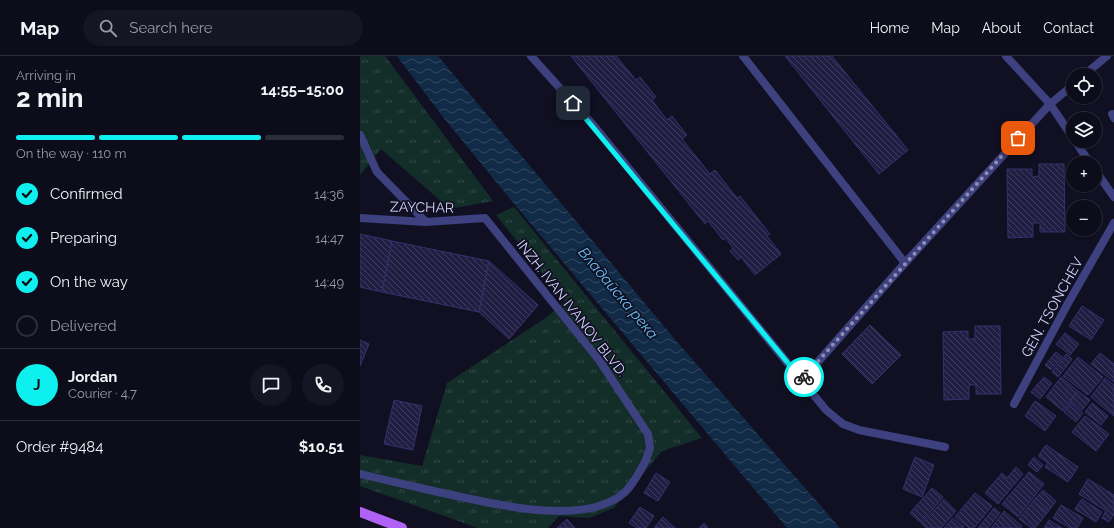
<!DOCTYPE html>
<html lang="en">
<head>
<meta charset="utf-8">
<style>
  body { margin:0; font-family:Raleway,sans-serif; background:#161523; color:#f1f3f6; height:100vh; display:flex; flex-direction:column; font-size:15px; white-space:nowrap }
  * { box-sizing:border-box; margin:0 }
  p { font-size:13px; color:#9a9ba2 }
  .icon { flex:none; width:22px; height:22px; fill:none; stroke:currentColor; stroke-width:2; stroke-linecap:round; stroke-linejoin:round }
  .map { position:relative; flex:1; overflow:hidden }
  .drawer { display:flex; flex-direction:column; background:#0d0c1a; width:360px }
  .drawer>* { flex:none }
  .controls { position:absolute; left:706px; top:12px; display:grid; gap:8px }
  .controls a { display:grid; place-items:center; width:36px; height:36px; border-radius:50%; background:#0d0c1a; box-shadow:0 1px 3px #0004,0 0 0 1px #2d2c39; font-size:20px }
  .pin { position:absolute; display:grid; place-items:center; width:34px; height:34px; color:#fff; margin:-17px; border-radius:8px; box-shadow:0 2px 6px #0006 }
  .courier { position:absolute; display:grid; place-items:center; width:40px; height:40px; margin:-20px; border:3px solid #0eefef; border-radius:50%; background:#fff; color:#222; box-shadow:0 1px 5px #0007 }
  .head em { font-style:normal; font-weight:700 }
  .head div { display:flex; flex-direction:column-reverse }
  .head { display:flex; align-items:center; justify-content:space-between; height:68px; padding:0 16px }
  h1 { font-size:26px; font-weight:700; line-height:30px }
  .bar { display:grid; grid-template-columns:repeat(4,1fr); gap:6px 4px; align-content:center; height:48px; padding:0 16px }
  .bar i { height:5px; border-radius:3px; background:#2d2c39 }
  .bar .selected { background:#0eefef }
  .bar p { grid-column:span 4 }
  .line { display:flex; align-items:center; gap:10px; padding:0 16px; border-top:1px solid #2d2c39 }
  .line div { flex:1 }
  .round { display:grid; place-items:center; flex:none; width:42px; height:42px; border-radius:21px; background:#161523 }
  ol { padding:0 16px; list-style:none }
  li { display:flex; align-items:center; gap:12px; height:44px }
  li p { margin-inline-start:auto }
  li .icon { padding:4px; border-radius:50%; background:#0eefef; color:#111; stroke-width:4 }
  li:last-child { color:#9a9ba2 }
  li i { width:22px; height:22px; border:2px solid #2d2c39; border-radius:50% }
  header { display:flex; align-items:center; gap:24px; box-sizing:border-box; height:56px; padding:0 20px; background:#0d0c1a; border-bottom:1px solid #2d2c39 }
  header strong { font-size:19px }
  nav { display:flex; gap:22px; margin-inline-start:auto; font-size:14px }
  .search { width:280px; height:36px; background:#161523; display:flex; align-items:center; gap:10px; box-sizing:border-box; padding:0 14px; border-radius:22px; color:#9a9ba2; font-size:15px }
  main { display:flex; flex:1; min-height:0 }
  .map>svg:first-child { display:block }
</style>
</head>
<body>
<header>
<strong>Map</strong>
<div class="search"><svg class="icon" aria-label="search" viewBox="0 0 24 24"><circle cx="10" cy="10" r="6"/><path d="M15 15l6 6"/></svg>Search here</div>
<nav><a>Home</a><a>Map</a><a>About</a><a>Contact</a></nav>
</header>
<main>
<section class="drawer">
<div class="head"><div><h1>2 min</h1><p>Arriving in</p></div><em>14:55–15:00</em></div>
<div class="bar"><i class="selected"></i><i class="selected"></i><i class="selected"></i><i></i><p>On the way · 110 m</p></div>
<ol>
<li><svg class="icon" aria-label="check" viewBox="0 0 24 24"><path d="M5 12l5 5 9-10"/></svg>Confirmed<p>14:36</p></li>
<li><svg class="icon" aria-label="check" viewBox="0 0 24 24"><path d="M5 12l5 5 9-10"/></svg>Preparing<p>14:47</p></li>
<li><svg class="icon" aria-label="check" viewBox="0 0 24 24"><path d="M5 12l5 5 9-10"/></svg>On the way<p>14:49</p></li>
<li><i></i>Delivered</li>
</ol>
<div class="line" style="height:72px"><b class="round" style="background:#0eefef;color:#111">J</b><div><b>Jordan</b><p>Courier · 4.7</p></div><a class="round"><svg class="icon" aria-label="chat" viewBox="0 0 24 24"><path d="M4 5h16v11H9l-5 4z"/></svg></a><a class="round"><svg class="icon" aria-label="phone" viewBox="0 0 24 24"><path d="M5 4h4l2 5-3 2q2 4 5 5l2-3 5 2v4C11 20 4 13 5 4z"/></svg></a></div>
<div class="line" style="height:52px"><div>Order #9484</div><b>$10.51</b></div>
</section>
<div class="map">
<svg width="754" height="472" viewBox="0 0 754 472">
  <defs>
    <pattern id="grass-tufts" width="24" height="20" patternUnits="userSpaceOnUse"><rect width="24" height="20" fill="#132d29"/><path d="M3 7l-1-3M5 7V3M7 7l1-3M15 17l-1-3M17 17v-4M19 17l1-3" fill="none" stroke="#344b49"/></pattern>
    <pattern id="water-waves" width="16" height="10" patternUnits="userSpaceOnUse"><rect width="16" height="10" fill="#112a46"/><path d="M0 5q4-4 8 0t8 0" fill="none" stroke="#334862"/></pattern>
    <pattern id="building-back-hatch" width="6" height="6" patternUnits="userSpaceOnUse"><rect width="6" height="6" fill="#211d43"/><path d="M-1 5l2 2M0 0l6 6M5-1l2 2" fill="none" stroke="#403d5f"/></pattern>
  </defs>
  <rect width="100%" height="100%" fill="#111023"/>
  <g fill="url(#grass-tufts)">
    <path d="M 0,0 L 25,0 L 133,145 L 90,153 L 21,93 L 0,119 Z"/>
    <path d="M 154,151 L 342,382 L 302,395 L 254,452 L 229,462 L 199,460 L 188,472 L 118,472 L 0,430 L 0,399 L 62,410 L 87,327 L 187,261 L 205,245 L 136,159 Z"/>
  </g>
  <path fill="url(#water-waves)" d="M 37,0 L 78,0 L 318,287 L 480,472 L 427,472 L 156,150 L 83,61 Z"/>
  <g fill="url(#building-back-hatch)" stroke="#36306e">
    <path d="M 211,0 L 256,0 L 276,24 L 280,21 L 296,41 L 292,44 L 307,64 L 312,60 L 327,79 L 322,83 L 350,118 L 355,114 L 377,142 L 380,140 L 410,178 L 407,180 L 421,198 L 395,219 L 381,201 L 378,204 L 370,195 L 373,192 L 366,182 L 363,184 L 348,165 L 345,168 Z"/>
    <path d="M 425,0 L 472,0 L 548,94 L 519,118 Z"/>
    <path d="M 679,108 L 704,108 L 705,176 L 680,176 L 680,167 L 673,167 L 673,181 L 648,182 L 647,113 L 672,113 L 672,121 L 679,120 Z"/>
    <path d="M 0,178 L 32,185 L 22,236 L 0,231 Z"/>
    <path d="M 32,185 L 129,205 L 119,256 L 22,236 Z"/>
    <path d="M 129,205 L 178,249 L 149,283 L 119,256 Z"/>
    <path d="M 722,250 L 744,264 L 731,284 L 709,270 Z"/>
    <path d="M 510,269 L 541,299 L 512,328 L 482,298 Z"/>
    <path d="M 615,270 L 640,270 L 641,338 L 616,338 L 616,329 L 609,329 L 609,343 L 584,344 L 583,276 L 608,275 L 608,283 L 615,283 Z"/>
    <path d="M 705,277 L 719,288 L 710,299 L 696,288 Z"/>
    <path d="M 0,284 L 9,288 L 0,310 Z"/>
    <path d="M 696,296 L 702,301 L 691,314 L 685,309 Z"/>
    <path d="M 740,297 L 754,308 L 754,326 L 731,308 Z"/>
    <path d="M 706,298 L 712,303 L 698,321 L 692,316 Z"/>
    <path d="M 718,301 L 743,321 L 728,339 L 703,320 Z"/>
    <path d="M 684,321 L 692,327 L 680,343 L 671,336 Z"/>
    <path d="M 701,321 L 718,335 L 703,355 L 686,341 Z"/>
    <path d="M 745,322 L 754,329 L 754,360 L 731,341 Z"/>
    <path d="M 718,335 L 730,344 L 722,354 L 710,345 Z"/>
    <path d="M 34,344 L 62,350 L 53,394 L 24,388 Z"/>
    <path d="M 675,345 L 696,360 L 685,375 L 665,360 Z"/>
    <path d="M 711,347 L 723,357 L 716,366 L 704,356 Z"/>
    <path d="M 732,347 L 748,360 L 741,369 L 725,356 Z"/>
    <path d="M 725,360 L 749,378 L 736,395 L 712,376 Z"/>
    <path d="M 686,389 L 718,411 L 708,426 L 685,411 L 688,407 L 678,400 Z"/>
    <path d="M 555,401 L 574,409 L 562,441 L 543,433 Z"/>
    <path d="M 674,401 L 683,409 L 677,416 L 668,409 Z"/>
    <path d="M 656,411 L 663,418 L 638,448 L 625,437 L 642,417 L 647,422 Z"/>
    <path d="M 669,416 L 684,428 L 658,461 L 642,448 Z"/>
    <path d="M 296,417 L 310,426 L 298,445 L 284,437 Z"/>
    <path d="M 728,423 L 754,439 L 754,458 L 749,466 L 742,462 L 746,455 L 719,438 Z"/>
    <path d="M 572,432 L 583,441 L 561,467 L 550,457 Z"/>
    <path d="M 683,434 L 696,445 L 687,457 L 673,445 Z"/>
    <path d="M 615,437 L 632,450 L 614,472 L 609,472 L 595,461 Z"/>
    <path d="M 584,443 L 596,455 L 581,472 L 566,472 L 562,468 Z"/>
    <path d="M 722,443 L 742,456 L 736,466 L 715,453 Z"/>
    <path d="M 673,445 L 687,457 L 675,472 L 671,472 L 659,463 Z"/>
    <path d="M 701,449 L 723,462 L 717,472 L 710,472 L 693,462 Z"/>
    <path d="M 280,451 L 294,460 L 286,472 L 277,472 L 269,467 Z"/>
    <path d="M 634,452 L 640,457 L 628,472 L 618,472 Z"/>
    <path d="M 644,455 L 662,470 L 661,472 L 631,472 Z"/>
    <path d="M 303,461 L 315,472 L 294,472 Z"/>
    <path d="M 593,462 L 604,471 L 603,472 L 584,472 Z"/>
    <path d="M 207,463 L 215,472 L 197,472 Z"/>
    <path d="M 689,464 L 702,472 L 684,472 Z"/>
    <path d="M 344,467 L 348,472 L 339,472 Z"/>
  </g>
  <g fill="none" stroke-linecap="round" stroke-linejoin="round">
    <g stroke="#3d417f" stroke-width="8">
      <path d="M 171,0 L 234,70 L 466,354 L 483,368 L 499,374 L 585,391"/>
      <path d="M 383,0 L 545,207"/>
      <path d="M 752,58 L 754,62"/>
      <path d="M 0,79 L 17,116 L 66,166"/>
      <path d="M 0,162 L 66,166 L 125,162 L 239,304 L 288,378 L 290,392 L 286,404"/>
    </g>
    <g stroke="#3d417f" stroke-width="8">
      <path d="M 646,0 L 690,48 L 713,82"/>
      <path d="M 724,19 L 747,0"/>
      <path d="M 715,85 L 730,107"/>
      <path d="M 735,114 L 754,141"/>
      <path d="M 442,324 L 545,207 L 690,48 L 713,29"/>
      <path d="M 654,348 L 707,249 L 754,167"/>
      <path d="M 0,418 C 28,425 56,431 83,437 C 130,447 223,472 264,437 C 273,429 280,415 286,404"/>
    </g>
    <path stroke="#b062f6" stroke-width="10" d="M 0,456 L 42,472"/>
  </g>
  <g fill="none" stroke-linecap="round" stroke-linejoin="round">
    <path stroke="#908fb1" stroke-width="4" stroke-dasharray="0 7.2" d="M 444,321 L 658,82"/>
    <path stroke="#0eefef" stroke-width="5" d="M 213,47 L 442,324 L 444,321"/>
  </g>
  <g text-anchor="middle" stroke-width="3.5" stroke-linejoin="round" paint-order="stroke">
    <g font-size="14" fill="#d5d4fd" stroke="#111023">
      <text transform="translate(62 151) rotate(1)" y="5">ZAYCHAR</text>
      <text transform="translate(692 251) rotate(-61)" y="5">GEN. TSONCHEV</text>
      <text transform="translate(212 252) rotate(52)" y="5">INZH. IVAN IVANOV BLVD.</text>
    </g>
    <g font-size="15" font-style="italic" fill="#68c3f6" stroke="#111023">
      <text transform="translate(258 237) rotate(50)" y="5">Владайска река</text>
    </g>
  </g>
</svg>
<div class="controls">
<a><svg class="icon" aria-label="locate" viewBox="0 0 24 24"><circle cx="12" cy="12" r="6"/><path d="M12 2v4M12 18v4M2 12h4M18 12h4"/></svg></a>
<a><svg class="icon" aria-label="layers" viewBox="0 0 24 24"><path d="M12 4l9 5-9 5-9-5zM3 14l9 5 9-5"/></svg></a>
<a>+</a>
<a>−</a>
</div>
<div class="pin" style="left:658px;top:82px;background:#ea580c"><svg class="icon" aria-label="bag" viewBox="0 0 24 24"><path d="M5 8h14l-1 12H6zM9 8a3 3 0 0 1 6 0"/></svg></div>
<div class="pin" style="left:213px;top:47px;background:#1f2937"><svg class="icon" aria-label="home" viewBox="0 0 24 24"><path d="M3 11l9-7 9 7M6 9v11h12V9"/></svg></div>
<div class="courier" style="left:444px;top:321px"><svg class="icon" aria-label="bike" viewBox="0 0 24 24"><circle cx="6" cy="16" r="4"/><circle cx="18" cy="16" r="4"/><path d="M6 16l4-8h5l3 8M10 8l3 8H6M13 5h3"/></svg></div>
</div>
</main>
</body>
</html>
